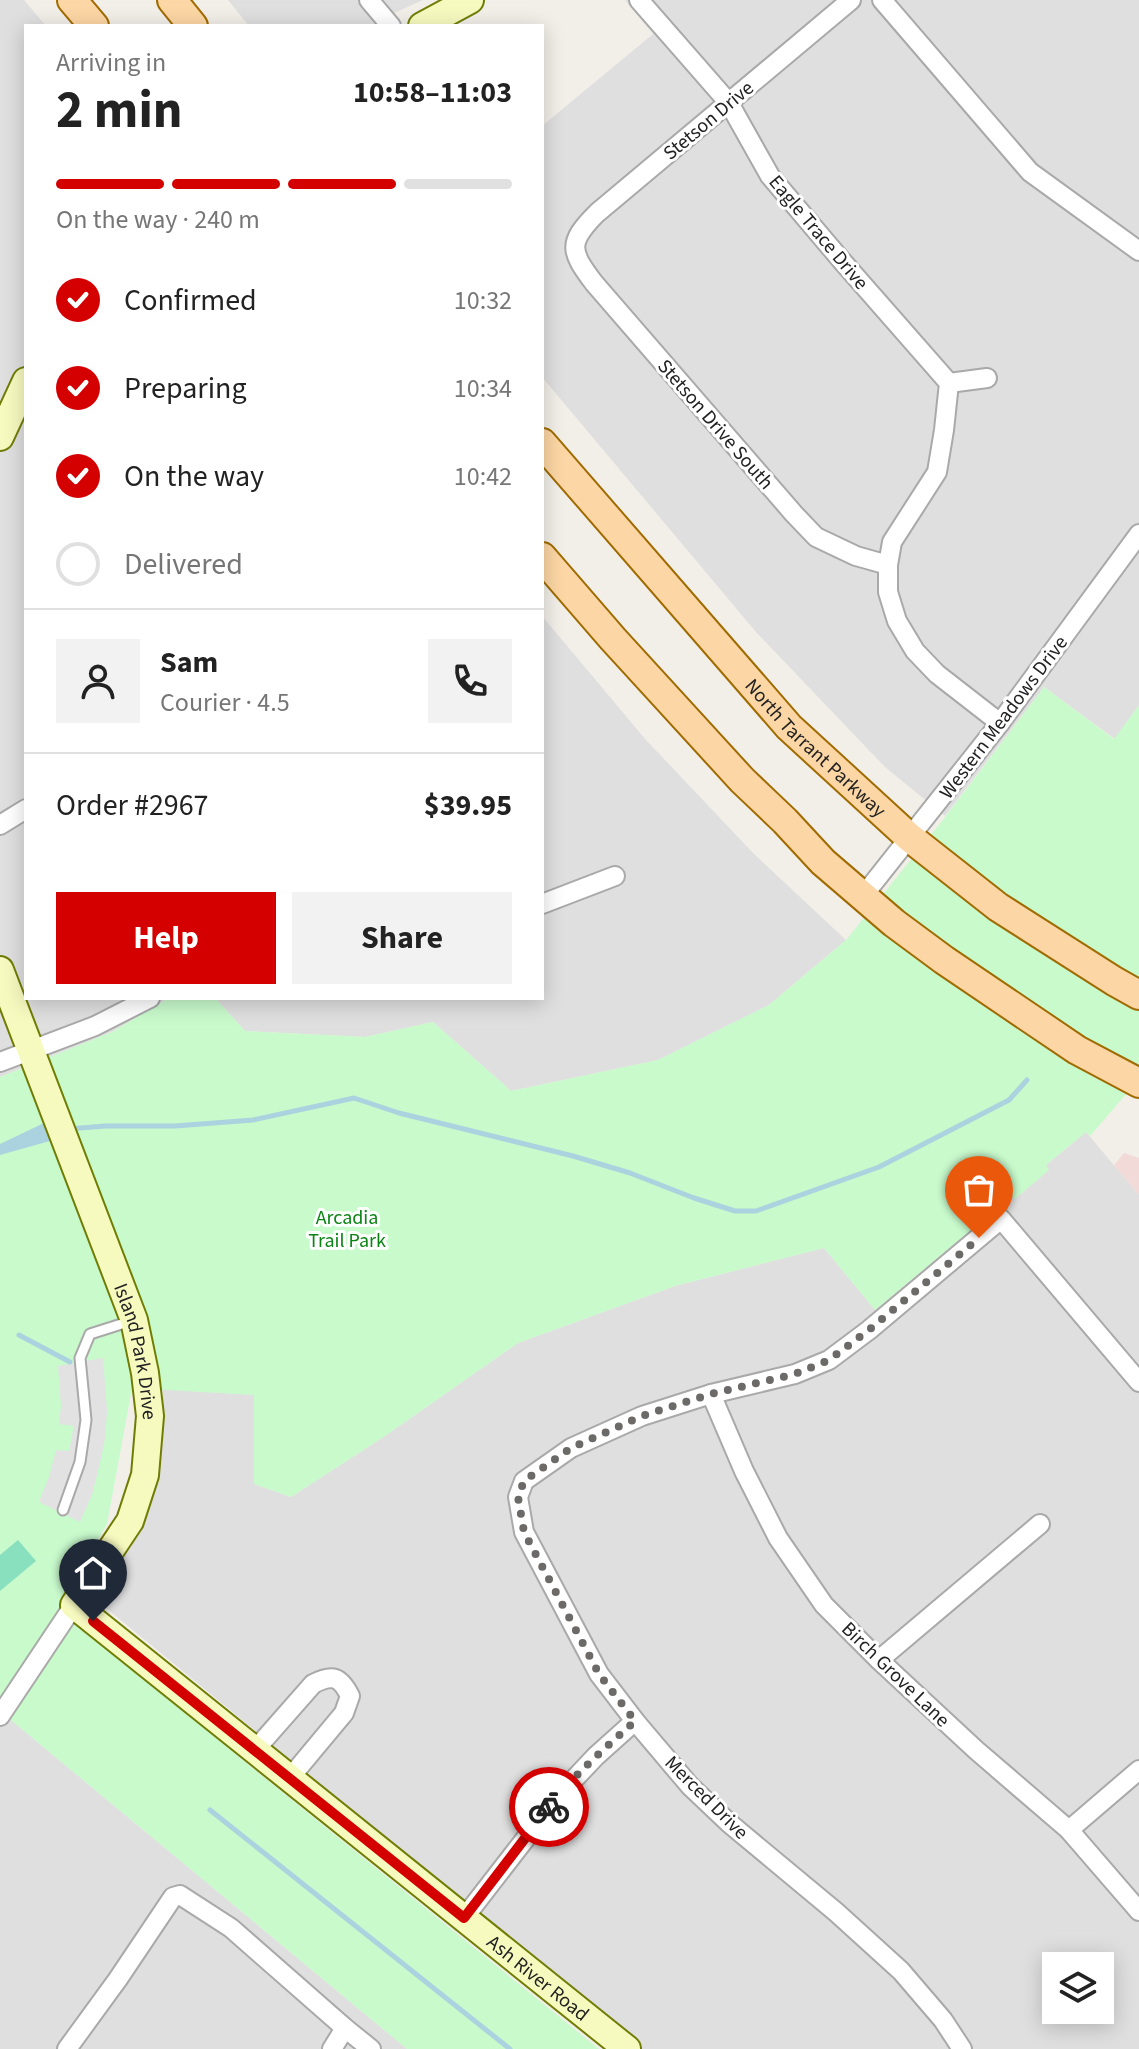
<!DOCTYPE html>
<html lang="en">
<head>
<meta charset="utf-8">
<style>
  body { margin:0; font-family:"Source Sans 3",sans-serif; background:#f2f2f2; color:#222; height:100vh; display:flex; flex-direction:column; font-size:30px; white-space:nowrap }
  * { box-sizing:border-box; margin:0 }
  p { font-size:26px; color:#767676 }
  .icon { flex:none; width:44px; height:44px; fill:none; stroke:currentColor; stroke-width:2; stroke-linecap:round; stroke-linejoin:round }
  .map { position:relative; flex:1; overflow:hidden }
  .drawer { position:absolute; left:24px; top:24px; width:520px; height:976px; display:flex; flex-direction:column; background:#fff; border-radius:0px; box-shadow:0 4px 20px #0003 }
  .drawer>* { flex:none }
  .buttons { position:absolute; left:1042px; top:1952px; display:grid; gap:16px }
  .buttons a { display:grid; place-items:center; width:72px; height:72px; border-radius:0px; background:#fff; box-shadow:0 4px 20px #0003; font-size:40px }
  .pin { position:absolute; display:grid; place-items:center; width:68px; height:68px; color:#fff; margin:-82px -34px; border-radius:50% 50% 50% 0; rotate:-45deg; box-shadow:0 0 8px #0007 }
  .pin .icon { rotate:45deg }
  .courier { position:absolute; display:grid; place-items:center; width:80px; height:80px; margin:-40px; border:6px solid #d40000; border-radius:50%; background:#fff; color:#222; box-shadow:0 2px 10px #0007 }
  .summary em { font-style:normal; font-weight:700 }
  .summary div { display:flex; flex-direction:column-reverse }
  .summary { display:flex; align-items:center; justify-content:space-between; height:136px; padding:0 32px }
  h1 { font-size:52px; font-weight:700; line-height:60px }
  .bar { display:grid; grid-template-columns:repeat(4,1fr); gap:12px 8px; align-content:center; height:96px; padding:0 32px }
  .bar i { height:10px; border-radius:6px; background:#e0e0e0 }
  .bar .current { background:#d40000 }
  .bar p { grid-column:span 4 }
  .line { display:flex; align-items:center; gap:20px; padding:0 32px; border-top:2px solid #e0e0e0 }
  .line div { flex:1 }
  .round { display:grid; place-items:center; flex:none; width:84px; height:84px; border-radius:0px; background:#f2f2f2 }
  ol { padding:0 32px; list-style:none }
  li { display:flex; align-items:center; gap:24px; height:88px }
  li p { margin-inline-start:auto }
  li .icon { padding:8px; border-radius:50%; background:#d40000; color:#fff; stroke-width:4 }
  li:last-child { color:#767676 }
  li i { width:44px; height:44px; border:4px solid #e0e0e0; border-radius:50% }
  .action { display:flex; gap:16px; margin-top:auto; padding:16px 32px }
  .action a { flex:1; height:92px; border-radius:0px; background:#d40000; color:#fff; font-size:32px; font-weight:700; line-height:92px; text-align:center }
  .action a+a { background:#f2f2f2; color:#222 }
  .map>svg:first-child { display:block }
</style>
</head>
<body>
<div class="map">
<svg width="1139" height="2049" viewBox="0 0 1139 2049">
  <rect width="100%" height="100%" fill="#f2efe9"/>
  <g fill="#e0dfdf" fill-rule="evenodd">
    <path d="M 0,0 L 24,0 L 46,26 L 26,26 L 26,998 L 169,998 L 112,1032 L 0,1077 Z"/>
    <path d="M 228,0 L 423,0 L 394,13 L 379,26 L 249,26 Z"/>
    <path d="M 625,0 L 1139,0 L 1139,705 L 1115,739 L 1044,687 L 945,816 L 885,767 L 756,632 L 542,377 L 542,126 L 653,34 Z"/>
    <path d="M 542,616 L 646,740 L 754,854 L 846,940 L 769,1005 L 658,1060 L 511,1091 L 433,1022 L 365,1037 L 245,1031 L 215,998 L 542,998 Z"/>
    <path d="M 1086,1132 L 1139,1195 L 1139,2049 L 642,2049 L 94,1598 L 147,1511 L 162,1449 L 163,1389 L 255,1395 L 254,1484 L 291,1497 L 385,1436 L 518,1343 L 675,1286 L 824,1248 L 875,1310 L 970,1231 L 973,1217 L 981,1205 L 991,1199 L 1008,1197 L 1048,1169 L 1045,1166 ZM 1056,1966 L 1100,1966 L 1100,2010 L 1056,2010 Z"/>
    <path d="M 0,1711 L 23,1730 L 407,2049 L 0,2049 Z"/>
  </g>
  <path fill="#f2dad9" d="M 1124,1153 L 1139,1158 L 1139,1195 L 1114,1165 Z"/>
  <path fill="#c8facc" d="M 1044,687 L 1114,739 L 1139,705 L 1139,1079 L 1090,1136 L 1086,1132 L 1046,1165 L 1049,1170 L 1015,1199 C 987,1190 976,1207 970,1231 L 875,1310 L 824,1248 L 675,1286 L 518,1343 L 385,1436 L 291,1497 L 254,1484 L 254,1395 L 132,1388 L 107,1524 L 59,1606 L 239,1757 L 599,2049 L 407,2049 L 0,1711 L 0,1077 L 112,1032 L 169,998 L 215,998 L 245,1031 L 365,1037 L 433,1022 L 511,1091 L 658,1060 L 769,1005 L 846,940 L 942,821 Z"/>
  <path fill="#88e0be" d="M 18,1540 L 36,1561 L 0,1591 L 0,1555 Z"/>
  <path fill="#e2e2e2" d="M 103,1358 L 107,1410 L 105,1439 L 99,1467 L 92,1495 L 80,1522 L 39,1502 L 49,1477 L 56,1450 L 69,1451 L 74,1426 L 59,1424 L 61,1406 L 58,1366 Z"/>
  <path fill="#aad3df" d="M 44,1123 L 50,1141 L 0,1155 L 0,1144 Z"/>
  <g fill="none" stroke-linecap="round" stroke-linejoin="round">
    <g stroke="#aad3df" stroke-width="5">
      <path d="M 68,1129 L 105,1126 L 175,1126 L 253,1120 L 354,1098 L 399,1113 L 573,1156 L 630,1173 L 694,1198 L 735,1211 L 756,1211 L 879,1167 L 1009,1100 L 1027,1080"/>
      <path d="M 19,1335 L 70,1362"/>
      <path d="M 210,1810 L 510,2049"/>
    </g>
    <defs>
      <path id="lane" d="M 63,1510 L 80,1462 L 86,1420 L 80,1358 L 90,1334 L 131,1321"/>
      <g id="street">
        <path d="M 369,0 L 391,26"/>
        <path d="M 639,0 L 729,103 L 770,176 L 842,261 L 949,383 L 944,430 L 937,472 L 892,542 L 888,565 L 888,592 L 897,621 L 915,651 L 937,674 L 1000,723"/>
        <path d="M 851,0 L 597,213 C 567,243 570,251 594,283 L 794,514 L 816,537 L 856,556 L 888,565"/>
        <path d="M 882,0 L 1030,172 L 1139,251"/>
        <path d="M 949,383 L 987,378"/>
        <path d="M 0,825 L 26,809"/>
        <path d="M 863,896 L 1000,723 L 1139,534"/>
        <path d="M 542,904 L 615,876"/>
        <path d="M 0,1062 L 95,1026 L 150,998"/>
        <path d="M 711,1394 L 744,1471 L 778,1538 L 824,1605 L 879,1660 L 976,1750 L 1069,1830 L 1139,1911"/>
        <path d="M 879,1660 L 1040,1524"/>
        <path d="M 0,1716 L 74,1605"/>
        <path d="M 254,1751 L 313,1684 C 332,1674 340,1676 350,1696 L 344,1713 L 289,1779"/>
        <path d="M 1069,1830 L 1139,1770"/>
        <path d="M 464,1918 L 560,1794 L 596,1756 L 635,1721"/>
        <path d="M 67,2049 L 118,1979 L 173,1897 L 180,1895 L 231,1928 L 345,2028 L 371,2049"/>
        <path d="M 332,2049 L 345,2028"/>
        <path d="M 962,2049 L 943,2020 L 901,1971 L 836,1912 L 729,1823 L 690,1786 L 635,1721 L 599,1674 L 524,1532 L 518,1497 L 524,1481 L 571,1448 L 642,1416 L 711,1394 L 795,1374 L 829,1360 L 869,1330 L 1001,1219 L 1139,1382"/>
      </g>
      <g id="secondary">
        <path d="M 422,26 L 470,0"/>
        <path d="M 0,437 L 26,381"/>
        <path id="s1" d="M 0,970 L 134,1320 L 145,1373 L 150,1416 L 145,1475 L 130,1521 L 74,1605 L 627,2049"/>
      </g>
      <g id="primary">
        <path d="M 72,0 L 94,26"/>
        <path d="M 172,0 L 193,26"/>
        <path id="s2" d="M 542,443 L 789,727 L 909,837 L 998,907 L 1114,981 L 1139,995"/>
        <path d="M 542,557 L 613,639 L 742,780 L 785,821 L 823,862 L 894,923 L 944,960 L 1077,1050 L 1139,1083"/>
      </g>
    </defs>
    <use href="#lane" stroke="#a9a9a9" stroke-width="13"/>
    <use href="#street" stroke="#a9a9a9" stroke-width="22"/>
    <use href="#secondary" stroke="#707d05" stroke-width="30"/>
    <use href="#primary" stroke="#a06b00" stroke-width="32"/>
    <use href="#lane" stroke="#fff" stroke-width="9"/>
    <use href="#street" stroke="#fff" stroke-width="18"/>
    <use href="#secondary" stroke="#f7fabf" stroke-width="26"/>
    <use href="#primary" stroke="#fcd6a4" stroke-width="28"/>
  </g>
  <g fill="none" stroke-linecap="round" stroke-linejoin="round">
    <path stroke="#6b6a68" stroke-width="8" stroke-dasharray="0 14.4" d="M 549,1807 C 574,1775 605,1748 635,1721 L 599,1674 L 524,1532 L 518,1497 L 524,1481 L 571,1448 L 642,1416 L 711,1394 L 795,1374 L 829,1360 L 869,1330 L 979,1238"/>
    <path stroke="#d40000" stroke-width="10" d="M 93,1621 L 464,1918 L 549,1807"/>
  </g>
  <g text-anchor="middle" stroke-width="6" stroke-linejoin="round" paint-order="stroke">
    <g font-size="20" fill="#222" stroke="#fff">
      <text transform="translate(708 120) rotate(-40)" y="7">Stetson Drive</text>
      <text transform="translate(819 232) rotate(50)" y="7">Eagle Trace Drive</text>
      <text transform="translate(716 424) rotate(49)" y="7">Stetson Drive South</text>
      <text transform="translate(1003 717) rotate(-53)" y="7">Western Meadows Drive</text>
      <text dy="7" stroke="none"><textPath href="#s2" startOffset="410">North Tarrant Parkway</textPath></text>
      <text dy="7" stroke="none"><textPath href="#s1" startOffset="406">Island Park Drive</textPath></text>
      <text transform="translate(896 1674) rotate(44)" y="7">Birch Grove Lane</text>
      <text transform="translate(707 1797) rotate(45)" y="7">Merced Drive</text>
      <text dy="7" stroke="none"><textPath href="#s1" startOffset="1276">Ash River Road</textPath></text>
    </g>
    <g font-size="20" fill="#0c8416" stroke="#fff">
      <text x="347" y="1224">Arcadia<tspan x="347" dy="23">Trail Park</tspan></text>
    </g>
  </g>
</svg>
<div class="buttons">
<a><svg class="icon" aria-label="layers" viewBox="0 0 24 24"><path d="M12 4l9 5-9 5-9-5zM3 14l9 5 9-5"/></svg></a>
</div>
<div class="pin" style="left:979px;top:1238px;background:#ea580c"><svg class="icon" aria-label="bag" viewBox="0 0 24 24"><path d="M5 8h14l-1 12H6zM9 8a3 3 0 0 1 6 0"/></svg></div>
<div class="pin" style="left:93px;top:1621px;background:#1f2937"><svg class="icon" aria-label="home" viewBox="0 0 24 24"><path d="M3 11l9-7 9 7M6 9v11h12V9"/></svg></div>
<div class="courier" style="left:549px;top:1807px"><svg class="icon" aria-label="bike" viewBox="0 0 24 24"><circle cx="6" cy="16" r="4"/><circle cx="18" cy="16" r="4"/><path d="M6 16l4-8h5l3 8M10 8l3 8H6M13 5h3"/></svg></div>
<section class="drawer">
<div class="summary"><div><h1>2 min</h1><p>Arriving in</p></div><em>10:58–11:03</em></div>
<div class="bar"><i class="current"></i><i class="current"></i><i class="current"></i><i></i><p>On the way · 240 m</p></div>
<ol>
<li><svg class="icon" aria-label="check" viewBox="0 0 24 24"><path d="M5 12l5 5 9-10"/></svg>Confirmed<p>10:32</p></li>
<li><svg class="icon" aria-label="check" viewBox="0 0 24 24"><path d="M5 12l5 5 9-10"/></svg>Preparing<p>10:34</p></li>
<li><svg class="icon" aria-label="check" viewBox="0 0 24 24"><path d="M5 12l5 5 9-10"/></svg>On the way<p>10:42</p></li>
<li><i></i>Delivered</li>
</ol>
<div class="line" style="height:144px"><a class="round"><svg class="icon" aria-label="person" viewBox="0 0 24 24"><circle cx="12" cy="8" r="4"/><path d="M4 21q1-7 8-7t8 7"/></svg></a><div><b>Sam</b><p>Courier · 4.5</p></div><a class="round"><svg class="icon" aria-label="phone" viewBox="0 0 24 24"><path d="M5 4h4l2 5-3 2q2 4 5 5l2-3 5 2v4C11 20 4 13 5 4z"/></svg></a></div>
<div class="line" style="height:104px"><div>Order #2967</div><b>$39.95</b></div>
<div class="action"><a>Help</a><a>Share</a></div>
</section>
</div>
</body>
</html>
